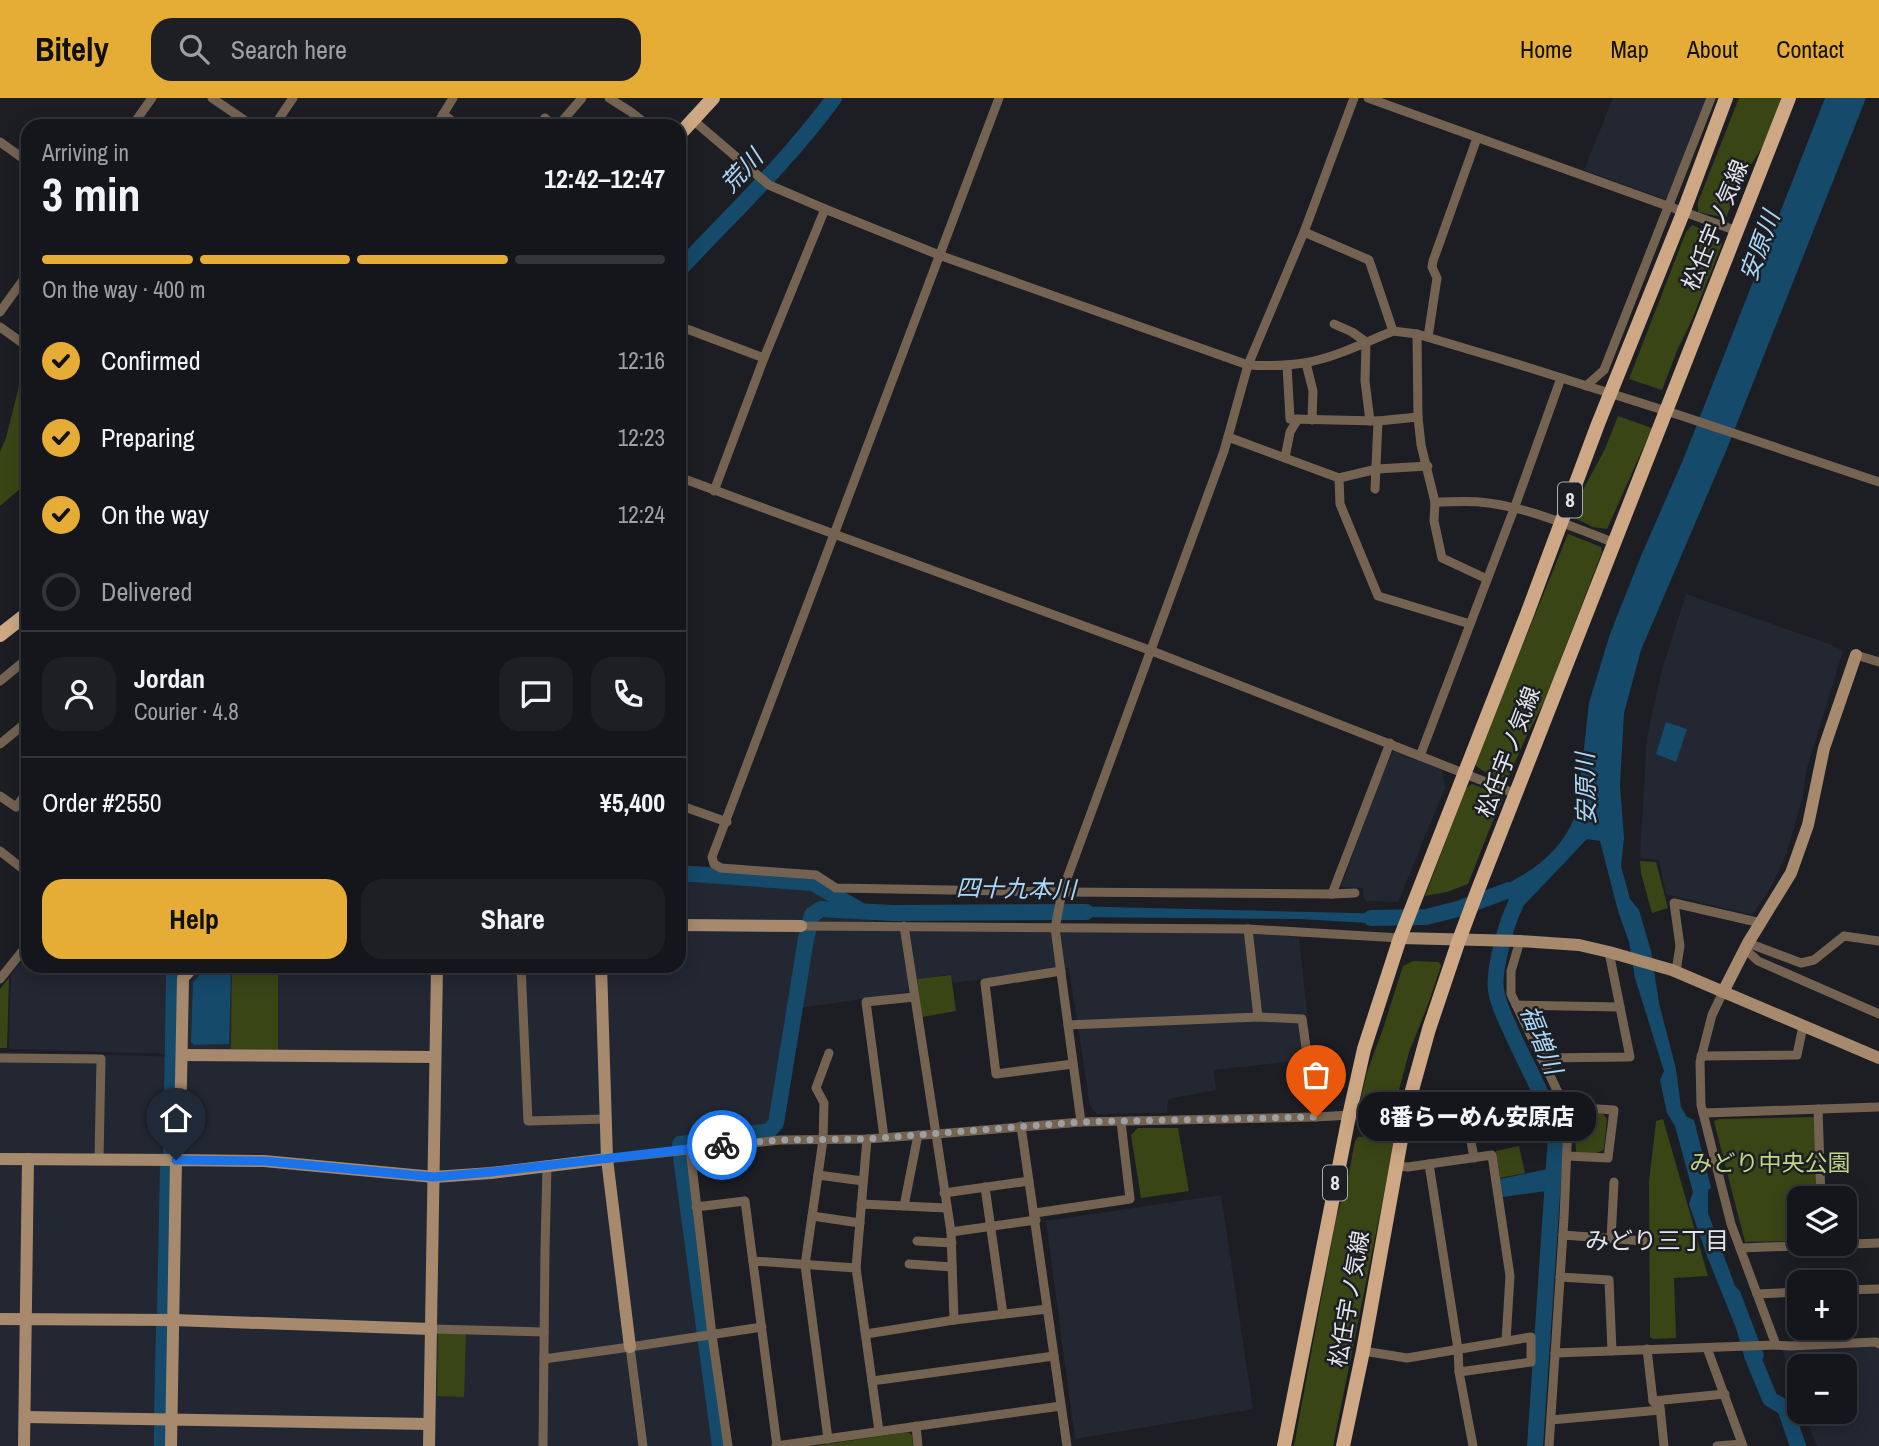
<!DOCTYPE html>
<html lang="en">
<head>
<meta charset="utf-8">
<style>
  body { margin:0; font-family:"Archivo Narrow","Noto Sans JP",sans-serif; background:#1e1f24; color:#f1f3f6; height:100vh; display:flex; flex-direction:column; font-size:26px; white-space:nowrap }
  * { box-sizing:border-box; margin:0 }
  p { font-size:23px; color:#9d9fa3 }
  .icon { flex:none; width:38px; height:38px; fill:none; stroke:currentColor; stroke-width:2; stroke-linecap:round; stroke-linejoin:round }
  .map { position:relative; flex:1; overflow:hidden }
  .details { position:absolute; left:21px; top:21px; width:665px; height:854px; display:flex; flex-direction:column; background:#15161b; border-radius:21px; box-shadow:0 4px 18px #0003,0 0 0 2px #34353a }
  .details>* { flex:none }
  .tools { position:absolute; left:1787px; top:1088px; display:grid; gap:14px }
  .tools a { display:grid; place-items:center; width:70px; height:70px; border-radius:14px; background:#15161b; box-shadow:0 4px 18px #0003,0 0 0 2px #34353a; font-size:35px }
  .pin { position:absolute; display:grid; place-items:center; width:60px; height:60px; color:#fff; margin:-72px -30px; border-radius:50% 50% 50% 0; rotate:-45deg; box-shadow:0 0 7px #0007 }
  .pin .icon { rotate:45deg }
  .courier { position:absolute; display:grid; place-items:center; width:70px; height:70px; margin:-35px; border:5px solid #1a73e8; border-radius:50%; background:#fff; color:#222; box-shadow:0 2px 9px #0007 }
  .bubble { position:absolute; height:49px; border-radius:21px; background:#15161b; box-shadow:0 4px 18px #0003,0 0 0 2px #34353a; font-size:23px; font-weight:800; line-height:49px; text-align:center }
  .headline em { font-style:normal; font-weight:800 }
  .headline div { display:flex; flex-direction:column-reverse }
  .headline { display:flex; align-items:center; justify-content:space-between; height:119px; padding:0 21px }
  h1 { font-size:46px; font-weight:800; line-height:52px }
  .bar { display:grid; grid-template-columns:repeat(4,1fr); gap:10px 7px; align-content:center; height:84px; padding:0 21px }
  .bar i { height:9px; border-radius:5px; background:#34353a }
  .bar .selected { background:#e5ad35 }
  .bar p { grid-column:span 4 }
  .line { display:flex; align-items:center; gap:18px; padding:0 21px; border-top:2px solid #34353a }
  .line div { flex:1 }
  .round { display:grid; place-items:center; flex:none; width:74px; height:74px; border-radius:21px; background:#1e1f24 }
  ol { padding:0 21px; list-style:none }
  li { display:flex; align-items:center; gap:21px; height:77px }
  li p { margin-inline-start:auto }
  li .icon { padding:7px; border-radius:50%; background:#e5ad35; color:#111; stroke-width:4 }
  li:last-child { color:#9d9fa3 }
  li i { width:38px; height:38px; border:4px solid #34353a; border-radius:50% }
  .button { display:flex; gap:14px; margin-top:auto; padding:14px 21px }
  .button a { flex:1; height:80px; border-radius:21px; background:#e5ad35; color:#111; font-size:28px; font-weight:800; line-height:80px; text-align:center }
  .button a+a { background:#1e1f24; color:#f1f3f6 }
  header { display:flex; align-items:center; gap:42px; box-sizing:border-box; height:98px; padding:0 35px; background:#e5ad35; color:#111 }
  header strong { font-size:33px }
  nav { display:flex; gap:38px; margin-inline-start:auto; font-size:24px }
  .search { width:490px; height:63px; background:#1e1f24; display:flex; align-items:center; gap:18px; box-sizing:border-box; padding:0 24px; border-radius:21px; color:#9d9fa3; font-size:26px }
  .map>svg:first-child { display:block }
</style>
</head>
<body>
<header>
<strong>Bitely</strong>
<div class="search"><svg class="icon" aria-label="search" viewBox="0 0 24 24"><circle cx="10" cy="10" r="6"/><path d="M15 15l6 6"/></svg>Search here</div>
<nav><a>Home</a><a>Map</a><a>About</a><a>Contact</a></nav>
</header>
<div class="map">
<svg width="1879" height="1348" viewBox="0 0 1879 1348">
  <rect width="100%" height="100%" fill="#1c1e24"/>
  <g fill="#232732">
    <path d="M 1613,0 L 1707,0 L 1667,102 L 1584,72 Z"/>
    <path d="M 1686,496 L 1832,547 L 1843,553 L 1807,670 L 1802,701 L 1787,754 L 1772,787 L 1752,817 L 1666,796 L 1659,762 L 1640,760 L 1647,639 L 1662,572 Z"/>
    <path d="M 1395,653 L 1441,670 L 1445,690 L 1398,804 L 1366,803 L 1363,797 L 1363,790 L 1341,789 L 1389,656 Z"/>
    <path d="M 679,781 L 811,788 L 892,833 L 1264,835 L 1299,840 L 1312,961 L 1214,972 L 1216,992 L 1168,1001 L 1167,1015 L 1097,1016 L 1090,1008 L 1069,870 L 953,885 L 951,876 L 910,883 L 911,891 L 909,894 L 801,910 L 777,1031 L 774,1035 L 768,1036 L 692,1047 L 725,1348 L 0,1348 L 0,954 L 185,959 L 188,885 L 195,872 L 202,868 L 426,871 L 459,868 L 679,868 Z"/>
    <path d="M 28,856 L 28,868 L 169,868 L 167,956 L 9,951 L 11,876 Z"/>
    <path d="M 1221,1097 L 1253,1311 L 1075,1341 L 1046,1123 Z"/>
    <path d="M 1875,1248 L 1879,1252 L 1879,1348 L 1817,1348 L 1803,1314 L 1844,1314 L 1844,1269 L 1799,1269 L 1799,1302 L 1782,1251 Z"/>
  </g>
  <g fill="#3a4516">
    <path d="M 1739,0 L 1782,0 L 1765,45 L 1742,80 L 1726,120 L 1698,114 L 1698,104 Z"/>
    <path d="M 1692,127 L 1717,138 L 1722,146 L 1691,224 L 1678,250 L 1662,292 L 1629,281 L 1686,134 Z"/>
    <path d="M 28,268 L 28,384 L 0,408 L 0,354 L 6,340 L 21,280 Z"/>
    <path d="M 1618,318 L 1652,330 L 1607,431 L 1593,429 L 1575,420 L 1575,416 L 1583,392 L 1605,351 Z"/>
    <path d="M 1568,436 L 1601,449 L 1602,454 L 1545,602 L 1526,639 L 1508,680 C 1497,680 1482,674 1474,666 Z"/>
    <path d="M 1472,686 L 1501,697 L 1503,701 L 1491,727 L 1468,786 L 1447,794 L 1425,798 L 1466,690 Z"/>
    <path d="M 1640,763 L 1656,764 L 1668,810 L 1652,815 L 1641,775 Z"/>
    <path d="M 1413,863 L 1439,864 L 1441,868 L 1427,909 L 1409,954 L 1399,992 L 1385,1004 L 1370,1006 L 1361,1000 L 1367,974 L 1383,931 L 1403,868 Z"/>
    <path d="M 232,868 L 278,870 L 278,952 L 231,951 Z"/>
    <path d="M 951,877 L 956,913 L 922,919 L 917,881 Z"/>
    <path d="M 9,880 L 7,950 L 0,950 L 0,891 Z"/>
    <path d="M 1574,1015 L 1603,1016 L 1607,1021 L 1604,1051 C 1598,1057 1582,1057 1576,1054 Z"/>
    <path d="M 1815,1019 L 1817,1101 L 1799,1101 L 1799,1143 L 1745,1144 L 1714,1023 L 1719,1021 Z"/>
    <path d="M 1663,1021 L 1708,1178 L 1674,1180 L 1676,1240 L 1653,1241 L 1650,1239 L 1649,1084 L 1656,1023 Z"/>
    <path d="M 1380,1029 L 1381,1037 L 1396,1036 L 1333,1348 L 1294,1348 L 1336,1121 L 1349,1075 L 1355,1043 L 1358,1039 L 1371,1038 L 1372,1030 Z"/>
    <path d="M 1138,1030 L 1178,1030 L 1189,1093 L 1141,1100 L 1131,1037 Z"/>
    <path d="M 1519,1048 L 1525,1075 L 1500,1080 L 1496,1053 Z"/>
    <path d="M 438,1235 L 466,1236 L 464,1299 L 437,1298 Z"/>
    <path d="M 908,1334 L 912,1337 L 913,1348 L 814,1348 Z"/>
  </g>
  <g fill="#154a6b">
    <path d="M 1825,0 L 1866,0 L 1726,353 L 1641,552 L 1624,615 L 1620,687 L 1624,740 L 1621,768 L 1630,801 L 1639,812 L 1651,853 L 1659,905 L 1676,971 L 1681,1009 L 1687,1019 L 1694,1022 L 1711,1090 L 1708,1092 L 1708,1115 L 1735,1188 L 1740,1193 L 1764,1257 L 1763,1261 L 1745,1261 L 1736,1230 L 1707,1158 L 1689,1106 L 1693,1094 L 1675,1028 L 1667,1015 L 1660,982 L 1664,973 L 1635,880 L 1629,844 L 1618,813 L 1600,743 L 1587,741 L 1510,822 L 1511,828 L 1501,830 L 1509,800 L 1505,797 L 1492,804 L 1488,799 C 1498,790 1509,785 1521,778 C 1547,763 1567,742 1577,713 L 1589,605 L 1610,536 L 1641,458 L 1683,362 Z"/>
    <path d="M 1666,624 L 1687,631 L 1676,664 L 1656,656 Z"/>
    <path d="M 1458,806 L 1460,813 L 1458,815 L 1417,824 L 1417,815 Z"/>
    <path d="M 1068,808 L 1395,816 L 1384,826 L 1300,821 L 1064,819 Z"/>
    <path d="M 204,873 L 231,873 L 229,946 L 194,947 L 191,944 L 193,884 Z"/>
    <path d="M 1548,1071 L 1546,1093 L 1503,1099 L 1500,1081 Z"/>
  </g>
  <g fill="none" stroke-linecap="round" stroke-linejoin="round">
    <g stroke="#154a6b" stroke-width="16">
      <path d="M 679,172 C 732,116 788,63 834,0"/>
      <path d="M 679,775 L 813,785 L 858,811"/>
      <path d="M 1515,808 C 1506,825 1493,874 1496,892 C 1498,906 1505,920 1511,933 C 1526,967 1547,1002 1556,1038 L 1535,1348"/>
      <path d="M 1371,820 L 1426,819 L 1458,811 L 1509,792"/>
      <path d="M 680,1046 L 769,1033 L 776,1025 L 806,841 L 812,817 L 821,811 L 892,815 L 1086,814"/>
      <path d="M 171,1053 L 174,884 L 174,878 L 179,868"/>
      <path d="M 681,1059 L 720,1348"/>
      <path d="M 165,1214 L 168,1070"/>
      <path d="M 1749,1243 L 1753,1260 L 1770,1301 L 1785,1310 L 1798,1348"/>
      <path d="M 162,1318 L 164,1230"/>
      <path d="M 162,1348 L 162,1330"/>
    </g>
    <g stroke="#756352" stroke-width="9">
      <path d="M 212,0 L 253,28"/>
      <path d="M 609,0 L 631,14 L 649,28"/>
      <path d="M 999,0 L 712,759 L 714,766 L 721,770 L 816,777 L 836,790 L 1062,794 L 1332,796 L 1390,645"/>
      <path d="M 1354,0 L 1304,134 L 1369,162 L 1393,233 L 1417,236 L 1514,265 L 1679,317 L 1879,384"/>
      <path d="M 1368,0 L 1737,133"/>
      <path d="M 443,16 L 459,28"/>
      <path d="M 693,22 L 769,87 L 825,111"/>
      <path d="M 132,28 L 152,0"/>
      <path d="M 274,28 L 293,0"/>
      <path d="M 436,28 L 453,0"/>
      <path d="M 539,28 L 545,20 L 554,28"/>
      <path d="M 558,28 L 582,0"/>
      <path d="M 0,44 L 28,64"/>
      <path d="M 1304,134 L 1248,267 L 1224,353 L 1062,794 L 1055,830 L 1081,1024 L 1316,1019"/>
      <path d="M 0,214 L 28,175"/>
      <path d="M 1334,226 L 1352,234 L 1366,244 L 1365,283 L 1370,323"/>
      <path d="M 679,228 L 764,260"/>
      <path d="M 0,229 L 28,249"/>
      <path d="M 1417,236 L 1418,319 L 1421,347 L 1435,404 C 1450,404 1465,403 1479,404 C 1525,408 1571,428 1615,445"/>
      <path d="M 1428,239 L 1437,180 L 1432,169 L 1433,163 L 1477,40"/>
      <path d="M 1306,265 L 1313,293 L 1312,322"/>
      <path d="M 1287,267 L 1290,321 L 1378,323 L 1418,319"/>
      <path d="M 1586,288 L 1604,272 L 1711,0"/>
      <path d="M 1228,339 L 1339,380 L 1340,406 L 1378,498 L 1470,526"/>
      <path d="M 1285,360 L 1290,334 L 1298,321"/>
      <path d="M 679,379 L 1152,553 L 1420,658"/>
      <path d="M 1339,380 L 1377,371 L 1428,368"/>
      <path d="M 1375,391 L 1378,323"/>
      <path d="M 714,393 L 764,260 L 825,111 L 939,157 L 1248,267 C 1266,268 1285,268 1304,265 C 1334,260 1364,245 1393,233"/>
      <path d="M 1435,404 L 1434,423 L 1442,460 L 1487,481"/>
      <path d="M 1856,557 L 1879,564"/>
      <path d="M 0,583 L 28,560"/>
      <path d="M 0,646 L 28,623"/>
      <path d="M 1516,696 L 1420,658 L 1514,411 L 1561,280"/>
      <path d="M 0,698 L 16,709 L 28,693"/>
      <path d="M 679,707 L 727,724"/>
      <path d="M 0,753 L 28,775"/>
      <path d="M 1332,796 L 1355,795"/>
      <path d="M 801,828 L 1248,831 L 1400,840"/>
      <path d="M 1248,831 L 1258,919 L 1302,921 L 1316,1019 L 1436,1012 L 1565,1009 L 1568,1026 L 1564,1120 L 1549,1348"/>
      <path d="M 1520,843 L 1511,873 L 1511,896 L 1565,1009 L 1614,1012 L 1608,1060 L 1567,1058"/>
      <path d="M 1748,845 L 1801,865 L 1814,862 L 1844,838 L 1879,843"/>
      <path d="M 1745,851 L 1758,863 L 1879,916"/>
      <path d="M 521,868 L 528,1023 L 606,1021"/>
      <path d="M 1061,873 L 985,885 L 996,976 L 1073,966"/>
      <path d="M 1676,873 L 1680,848 L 1674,805 L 1761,825"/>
      <path d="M 0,881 L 28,846"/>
      <path d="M 1723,894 L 1712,917 L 1700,964 L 1701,1007 L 1731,1126 L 1776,1247 L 1790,1248 L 1876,1244 L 1879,1246"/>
      <path d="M 1516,907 L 1620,909"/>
      <path d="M 1068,927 L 1258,919"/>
      <path d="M 1701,958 L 1797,957 L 1803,928"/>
      <path d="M 0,960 L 101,961 L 99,1061"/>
      <path d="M 1541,960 L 1630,959 L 1609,854"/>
      <path d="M 1465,1011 L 1474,1060"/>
      <path d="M 1818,1011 L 1821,1101"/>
      <path d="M 1703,1015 L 1879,1009"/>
      <path d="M 1021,1028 L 1067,1348"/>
      <path d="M 884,1039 L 866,904 L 914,899"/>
      <path d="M 690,1051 L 712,1237 L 728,1348"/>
      <path d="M 607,1061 L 780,1042 L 867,1041 L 936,1036 L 904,828"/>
      <path d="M 1429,1066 L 1458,1251 L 1459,1274 L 1473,1348"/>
      <path d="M 1396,1068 L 1408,1069 L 1492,1057 L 1510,1178 L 1506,1243"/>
      <path d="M 818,1077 L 863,1083"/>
      <path d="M 985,1089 L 1003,1216"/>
      <path d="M 944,1095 L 1029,1083"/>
      <path d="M 861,1106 L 946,1110"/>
      <path d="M 904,1108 L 918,1037"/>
      <path d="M 696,1109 L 745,1103 L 777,1348"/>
      <path d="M 1035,1115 L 1130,1101 L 1121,1024"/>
      <path d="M 812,1118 L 860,1125"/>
      <path d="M 951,1134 L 1036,1122"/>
      <path d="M 1563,1137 L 1644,1143"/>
      <path d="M 1611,1141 L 1614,1084"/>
      <path d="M 917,1143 L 952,1145"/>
      <path d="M 1740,1150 L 1879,1145"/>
      <path d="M 753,1163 L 856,1170 L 879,1333"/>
      <path d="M 909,1166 L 952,1169"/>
      <path d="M 856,1170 L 867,1041"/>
      <path d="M 1560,1179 L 1609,1182 L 1612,1253"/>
      <path d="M 1844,1192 L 1879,1191"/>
      <path d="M 1757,1196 L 1799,1194"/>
      <path d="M 954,1222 L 951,1134 L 936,1036 L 1081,1024"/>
      <path d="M 431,1231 L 544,1234"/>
      <path d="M 866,1236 L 954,1222 L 1047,1211"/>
      <path d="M 1707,1250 L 1743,1348"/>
      <path d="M 1647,1251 L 1653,1303 L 1660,1309 L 1664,1348"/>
      <path d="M 1363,1253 L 1407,1260 L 1531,1239 L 1531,1264 L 1459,1274"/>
      <path d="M 1555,1255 L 1776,1247"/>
      <path d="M 544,1261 L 630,1249"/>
      <path d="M 872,1283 L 1054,1258"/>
      <path d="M 1653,1303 L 1725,1296"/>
      <path d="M 1551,1322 L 1660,1312"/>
      <path d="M 916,1328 L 918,1348"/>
      <path d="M 828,1341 L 805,1167 L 823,1042 L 824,1005 L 816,990 L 829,955"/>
      <path d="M 543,1348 L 545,1151 L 547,1067"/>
      <path d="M 643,1348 L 630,1249 L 762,1229"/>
      <path d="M 776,1348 L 1061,1308"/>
      <path d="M 1717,1348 L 1742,1346"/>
    </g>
    <g stroke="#a78a6e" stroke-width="12">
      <path d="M 679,827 L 801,828"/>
      <path d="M 1400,840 L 1520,843 L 1579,847 L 1609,854 L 1672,872 L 1879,960"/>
      <path d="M 411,868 L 455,868"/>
      <path d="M 601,868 L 607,1061 L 630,1249"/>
      <path d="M 1723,894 L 1748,845 L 1791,775 L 1808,727 L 1824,650 L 1856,557"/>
      <path d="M 182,957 L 435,959"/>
      <path d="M 0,1061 L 176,1062 L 180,1035 L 183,880 L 194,868"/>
      <path d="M 0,1221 L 173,1222 L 431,1231"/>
      <path d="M 25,1319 L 429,1326"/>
      <path d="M 24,1348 L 28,1061"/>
      <path d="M 171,1348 L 176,1062 L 264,1063 L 434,1079 L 491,1075 L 607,1061"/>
      <path d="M 429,1348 L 437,869"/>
    </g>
    <g stroke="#cea885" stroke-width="14">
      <path d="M 679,37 L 713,0"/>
      <path d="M 0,537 L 28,515"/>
      <path d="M 1284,1348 L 1349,1018 L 1364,951 L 1400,840 L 1527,516 L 1598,326 L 1683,115 L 1726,0"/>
      <path d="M 1343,1348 L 1363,1253 L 1406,1014 L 1429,931 L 1459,842 L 1477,794 L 1789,0"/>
    </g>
  </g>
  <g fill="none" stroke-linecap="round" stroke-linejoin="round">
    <path stroke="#9d9fa3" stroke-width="7" stroke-dasharray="0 12.6" d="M 722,1047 L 780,1042 L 867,1041 L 1081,1024 L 1316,1019"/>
    <path stroke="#1a73e8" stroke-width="9" d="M 176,1062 L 264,1063 L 434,1079 L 491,1074 L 722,1047"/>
  </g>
  <g text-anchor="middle" stroke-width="5" stroke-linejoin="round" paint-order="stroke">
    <g fill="#1c1e24" stroke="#a7a9ad" stroke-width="2">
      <rect x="1558" y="384.5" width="24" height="35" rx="5"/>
      <rect x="1323" y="1067.5" width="24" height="35" rx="5"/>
    </g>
    <g font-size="21" font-weight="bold" fill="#e2e4e8">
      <text x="1570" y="409">8</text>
      <text x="1335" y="1092">8</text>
    </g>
    <g font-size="23" fill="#e2e4e8" stroke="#1c1e24">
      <text transform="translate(1715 127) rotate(-68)" y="8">松任宇ノ気線</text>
      <text transform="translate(1508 654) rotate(-69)" y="8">松任宇ノ気線</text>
      <text transform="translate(1349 1201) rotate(-80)" y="8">松任宇ノ気線</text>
    </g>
    <g font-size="23" fill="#c0d685" stroke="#1c1e24">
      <text x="1770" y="1073">みどり中央公園</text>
    </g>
    <g font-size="24" font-style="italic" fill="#abd7f7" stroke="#1c1e24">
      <text transform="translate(742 73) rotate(-47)" y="8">荒川</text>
      <text transform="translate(1760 148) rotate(-70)" y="8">安原川</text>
      <text transform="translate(1586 691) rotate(-91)" y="8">安原川</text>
      <text transform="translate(1016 791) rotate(1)" y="8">四十九本川</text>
      <text transform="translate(1541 942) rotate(68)" y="8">福増川</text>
    </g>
    <g font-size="24" fill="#e2e4e8" stroke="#1c1e24">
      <text x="1657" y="1151">みどり三丁目</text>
    </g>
  </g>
</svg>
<div class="tools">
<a><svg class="icon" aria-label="layers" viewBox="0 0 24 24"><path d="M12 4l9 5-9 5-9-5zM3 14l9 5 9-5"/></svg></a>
<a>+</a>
<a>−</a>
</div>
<div class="pin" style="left:1316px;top:1019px;background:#ea580c"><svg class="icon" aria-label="bag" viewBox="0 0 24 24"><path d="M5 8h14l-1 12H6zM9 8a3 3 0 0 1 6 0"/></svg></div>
<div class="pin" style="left:176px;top:1062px;background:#1f2937"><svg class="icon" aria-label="home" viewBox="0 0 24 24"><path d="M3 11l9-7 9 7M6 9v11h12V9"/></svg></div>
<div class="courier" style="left:722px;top:1047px"><svg class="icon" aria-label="bike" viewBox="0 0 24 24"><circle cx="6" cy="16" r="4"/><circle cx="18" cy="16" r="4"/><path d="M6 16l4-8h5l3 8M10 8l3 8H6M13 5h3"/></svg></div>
<div class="bubble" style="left:1358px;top:994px;width:238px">8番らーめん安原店</div>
<section class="details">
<div class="headline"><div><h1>3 min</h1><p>Arriving in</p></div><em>12:42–12:47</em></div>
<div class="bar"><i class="selected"></i><i class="selected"></i><i class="selected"></i><i></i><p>On the way · 400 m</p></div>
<ol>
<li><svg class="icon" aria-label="check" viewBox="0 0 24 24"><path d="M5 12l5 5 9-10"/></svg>Confirmed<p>12:16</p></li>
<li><svg class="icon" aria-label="check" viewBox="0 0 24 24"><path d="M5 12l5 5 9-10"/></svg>Preparing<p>12:23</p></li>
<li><svg class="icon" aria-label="check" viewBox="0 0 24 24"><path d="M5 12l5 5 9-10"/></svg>On the way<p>12:24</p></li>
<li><i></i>Delivered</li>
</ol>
<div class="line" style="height:126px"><a class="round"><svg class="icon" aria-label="person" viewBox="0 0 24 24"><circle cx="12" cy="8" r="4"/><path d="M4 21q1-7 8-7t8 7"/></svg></a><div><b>Jordan</b><p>Courier · 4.8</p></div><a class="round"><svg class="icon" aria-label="chat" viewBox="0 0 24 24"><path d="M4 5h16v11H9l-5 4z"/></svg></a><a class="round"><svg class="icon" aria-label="phone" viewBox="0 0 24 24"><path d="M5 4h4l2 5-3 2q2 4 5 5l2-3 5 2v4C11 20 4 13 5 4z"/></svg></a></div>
<div class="line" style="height:91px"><div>Order #2550</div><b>¥5,400</b></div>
<div class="button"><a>Help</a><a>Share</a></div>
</section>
</div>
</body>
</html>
